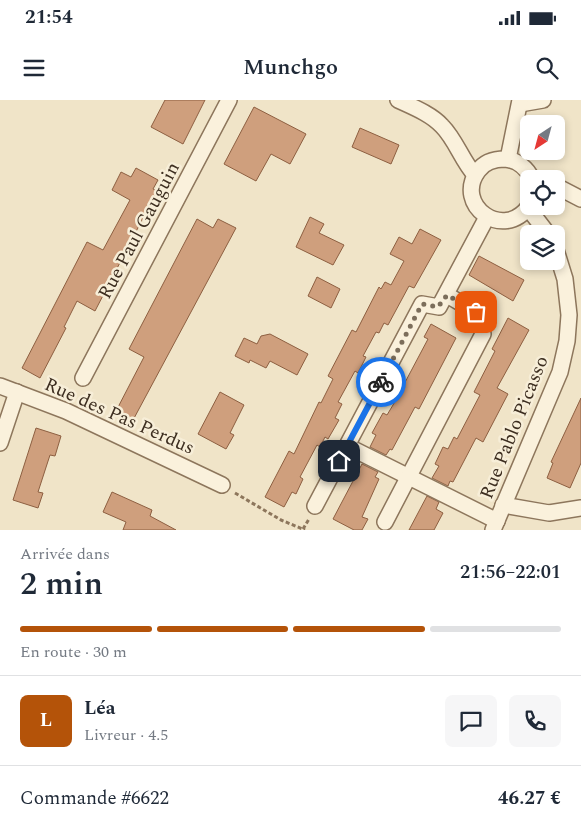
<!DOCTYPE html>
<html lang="fr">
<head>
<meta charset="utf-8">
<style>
  body { margin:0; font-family:Spectral,serif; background:#f6f6f7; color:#1f2937; height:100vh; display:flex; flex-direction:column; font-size:19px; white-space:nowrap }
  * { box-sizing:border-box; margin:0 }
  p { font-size:16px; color:#747a83 }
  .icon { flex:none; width:28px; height:28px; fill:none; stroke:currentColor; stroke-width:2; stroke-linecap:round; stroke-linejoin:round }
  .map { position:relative; height:430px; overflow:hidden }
  .sheet { display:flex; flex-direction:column; background:#fff; flex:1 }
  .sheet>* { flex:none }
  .needle { width:32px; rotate:216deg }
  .fabs { position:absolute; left:520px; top:15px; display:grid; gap:10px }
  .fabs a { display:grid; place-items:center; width:45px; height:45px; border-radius:8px; background:#fff; box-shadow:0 2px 8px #0003; font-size:25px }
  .pin { position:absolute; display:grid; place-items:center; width:42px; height:42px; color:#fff; margin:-21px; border-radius:10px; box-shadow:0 2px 8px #0006 }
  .courier { position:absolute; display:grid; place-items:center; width:50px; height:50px; margin:-25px; border:4px solid #1a73e8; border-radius:50%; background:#fff; color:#222; box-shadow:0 1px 6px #0007 }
  .summary em { font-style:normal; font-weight:600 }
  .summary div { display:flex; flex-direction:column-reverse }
  .summary { display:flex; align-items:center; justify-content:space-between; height:85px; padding:0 20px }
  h1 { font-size:32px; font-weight:600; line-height:38px }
  .bar { display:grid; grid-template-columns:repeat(4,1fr); gap:8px 5px; align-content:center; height:60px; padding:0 20px }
  .bar i { height:6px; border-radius:4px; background:#e0e1e3 }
  .bar .active { background:#b45309 }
  .bar p { grid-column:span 4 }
  .line { display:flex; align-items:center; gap:12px; padding:0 20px; border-top:1px solid #e0e1e3 }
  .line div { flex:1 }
  .round { display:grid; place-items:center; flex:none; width:52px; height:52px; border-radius:8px; background:#f6f6f7 }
  .status { display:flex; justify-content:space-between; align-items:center; height:35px; padding:0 25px; background:#fff; direction:ltr }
  .status svg { height:14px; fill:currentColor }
  header { display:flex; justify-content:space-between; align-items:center; height:65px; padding:0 20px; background:#fff; font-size:22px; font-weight:600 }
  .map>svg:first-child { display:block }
</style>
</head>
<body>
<div class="status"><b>21:54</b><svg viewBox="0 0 49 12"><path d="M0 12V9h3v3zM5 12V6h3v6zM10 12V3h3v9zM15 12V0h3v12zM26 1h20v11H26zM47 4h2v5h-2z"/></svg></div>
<header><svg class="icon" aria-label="menu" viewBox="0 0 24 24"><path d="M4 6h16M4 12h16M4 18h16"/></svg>Munchgo<svg class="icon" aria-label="search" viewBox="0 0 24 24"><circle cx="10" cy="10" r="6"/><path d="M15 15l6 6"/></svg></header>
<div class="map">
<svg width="581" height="430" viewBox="0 0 581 430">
  <rect width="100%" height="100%" fill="#f0e4c8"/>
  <g fill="#cf9f7d" stroke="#8d5f41">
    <path d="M 165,0 L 205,0 L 183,44 L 151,27 Z"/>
    <path d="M 254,7 L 306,34 L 290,64 L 271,54 L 256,81 L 224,64 Z"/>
    <path d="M 360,28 L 399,45 L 391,64 L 352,47 Z"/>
    <path d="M 136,68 L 158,80 L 153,89 L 157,91 L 95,211 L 77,201 L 64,227 L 66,228 L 40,278 L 22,268 L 87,142 L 103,150 L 130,100 L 112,90 L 121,72 L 131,77 Z"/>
    <path d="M 310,117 L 324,124 L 319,133 L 344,145 L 333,165 L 296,147 Z"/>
    <path d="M 197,119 L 213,128 L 218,119 L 236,128 L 132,322 L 115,313 L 144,257 L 129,249 Z"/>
    <path d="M 420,129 L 441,140 L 414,188 L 409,186 L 388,225 L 384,223 L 379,233 L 376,232 L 363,256 L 366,257 L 358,273 L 355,271 L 338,302 L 342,304 L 335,318 L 339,320 L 328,339 L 325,337 L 320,347 L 317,345 L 300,377 L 303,379 L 296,394 L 292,392 L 284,407 L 265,397 L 289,351 L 294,354 L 319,302 L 321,303 L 333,279 L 328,276 L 352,230 L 356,232 L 379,187 L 381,189 L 385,182 L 391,185 L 404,161 L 390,154 L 399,137 L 412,144 Z"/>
    <path d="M 479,156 L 524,180 L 513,201 L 469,175 Z"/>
    <path d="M 317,177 L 340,189 L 331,208 L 308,196 Z"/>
    <path d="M 508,218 L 529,230 L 497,288 L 508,294 L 483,342 L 476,338 L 453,382 L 450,381 L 448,386 L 432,378 L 439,366 L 435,364 L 443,347 L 448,349 L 454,337 L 457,339 L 480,295 L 474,292 L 495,251 L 492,249 Z"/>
    <path d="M 431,224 L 456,238 L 419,309 L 415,307 L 392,350 L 390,349 L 386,355 L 370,347 L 376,335 L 372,333 L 383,313 L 387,315 L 393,305 L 428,239 L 424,237 Z"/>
    <path d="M 270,234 L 308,254 L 297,275 L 270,261 L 266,268 L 250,260 L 249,263 L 235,256 L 244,238 L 257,244 L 261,236 Z"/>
    <path d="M 220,292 L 244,305 L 230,333 L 234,335 L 226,349 L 198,334 Z"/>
    <path d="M 581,298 L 581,363 L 570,388 L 547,378 L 553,363 L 551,362 Z"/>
    <path d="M 36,328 L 61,336 L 55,356 L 50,355 L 38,392 L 43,393 L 38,408 L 13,400 Z"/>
    <path d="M 362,364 L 378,372 L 375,377 L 379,379 L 362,417 L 368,419 L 362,430 L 354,430 L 333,419 Z"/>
    <path d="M 112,392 L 152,410 L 150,416 L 176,430 L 123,430 L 126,422 L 103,412 Z"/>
    <path d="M 427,396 L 439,402 L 436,409 L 443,413 L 434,430 L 409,430 Z"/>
  </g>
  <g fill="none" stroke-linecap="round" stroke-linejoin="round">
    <defs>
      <g id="street">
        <path d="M 398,0 C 413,7 431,14 442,26 C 456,40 462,61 475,75"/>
        <path d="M 520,4 L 543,0"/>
        <path d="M 508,59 L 520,0"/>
        <path d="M 556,86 L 581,99"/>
        <path d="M 529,106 C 504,142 453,105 478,71 C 484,62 494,59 505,59 C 517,60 527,68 532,79"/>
        <path d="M 528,108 L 548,134"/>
        <path d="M 83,278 L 229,0"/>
        <path d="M 0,286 L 66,311 L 222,385"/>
        <path d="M 0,343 L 17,292"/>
        <path d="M 347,346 L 497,421"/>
        <path d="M 503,405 L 549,413 L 581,408"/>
        <path d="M 315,406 L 422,204 L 439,207 L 487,117"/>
        <path d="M 385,422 L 483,234 L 476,212 L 447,195"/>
        <path d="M 493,430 L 560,272 L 567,241 L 569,215 L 565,179 L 556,150"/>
      </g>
    </defs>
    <use href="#street" stroke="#8d765c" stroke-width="18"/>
    <g stroke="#8d765c" stroke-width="3" stroke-dasharray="4 2.5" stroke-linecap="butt">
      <path d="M 235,393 L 281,420 L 305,430"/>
      <path d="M 303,429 L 309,419"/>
    </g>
    <use href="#street" stroke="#faf1dc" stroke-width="15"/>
  </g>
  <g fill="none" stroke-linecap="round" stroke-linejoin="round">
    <path stroke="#7c6e5b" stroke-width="5" stroke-dasharray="0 9" d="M 381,282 L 422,204 L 438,207 L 447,195 L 476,212"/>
    <path stroke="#1a73e8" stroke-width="6" d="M 339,361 L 381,282"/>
  </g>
  <g text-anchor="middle" stroke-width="5" stroke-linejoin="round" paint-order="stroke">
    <g font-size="19" fill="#3d2e20" stroke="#f7eed8">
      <text transform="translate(138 130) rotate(-62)" y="7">Rue Paul Gauguin</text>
      <text transform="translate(120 315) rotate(24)" y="7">Rue des Pas Perdus</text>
      <text transform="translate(513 327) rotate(-68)" y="7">Rue Pablo Picasso</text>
    </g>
  </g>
</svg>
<div class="fabs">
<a><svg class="needle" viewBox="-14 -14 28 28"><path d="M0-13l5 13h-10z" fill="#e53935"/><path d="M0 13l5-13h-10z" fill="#747a83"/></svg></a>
<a><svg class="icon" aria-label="locate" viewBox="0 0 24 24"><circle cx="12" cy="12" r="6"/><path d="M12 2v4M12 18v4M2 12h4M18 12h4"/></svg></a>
<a><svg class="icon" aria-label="layers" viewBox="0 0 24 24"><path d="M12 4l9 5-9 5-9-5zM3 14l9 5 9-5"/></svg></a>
</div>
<div class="pin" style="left:476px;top:212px;background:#ea580c"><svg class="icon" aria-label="bag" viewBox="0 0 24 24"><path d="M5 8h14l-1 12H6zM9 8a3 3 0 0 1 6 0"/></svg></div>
<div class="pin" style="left:339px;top:361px;background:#1f2937"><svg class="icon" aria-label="home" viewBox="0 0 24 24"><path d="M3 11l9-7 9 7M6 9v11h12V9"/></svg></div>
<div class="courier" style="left:381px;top:282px"><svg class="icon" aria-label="bike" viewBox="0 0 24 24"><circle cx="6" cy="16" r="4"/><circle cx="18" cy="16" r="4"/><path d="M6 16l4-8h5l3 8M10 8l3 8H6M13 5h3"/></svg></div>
</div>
<section class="sheet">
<div class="summary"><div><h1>2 min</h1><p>Arrivée dans</p></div><em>21:56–22:01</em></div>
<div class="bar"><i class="active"></i><i class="active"></i><i class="active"></i><i></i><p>En route · 30 m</p></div>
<div class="line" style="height:90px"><b class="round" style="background:#b45309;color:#fff">L</b><div><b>Léa</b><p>Livreur · 4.5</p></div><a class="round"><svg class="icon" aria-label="chat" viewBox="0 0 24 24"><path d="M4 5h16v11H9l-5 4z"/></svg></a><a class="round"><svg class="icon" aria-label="phone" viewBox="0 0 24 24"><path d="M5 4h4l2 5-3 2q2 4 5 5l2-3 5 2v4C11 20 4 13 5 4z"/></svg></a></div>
<div class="line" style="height:65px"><div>Commande #6622</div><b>46.27 €</b></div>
</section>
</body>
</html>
